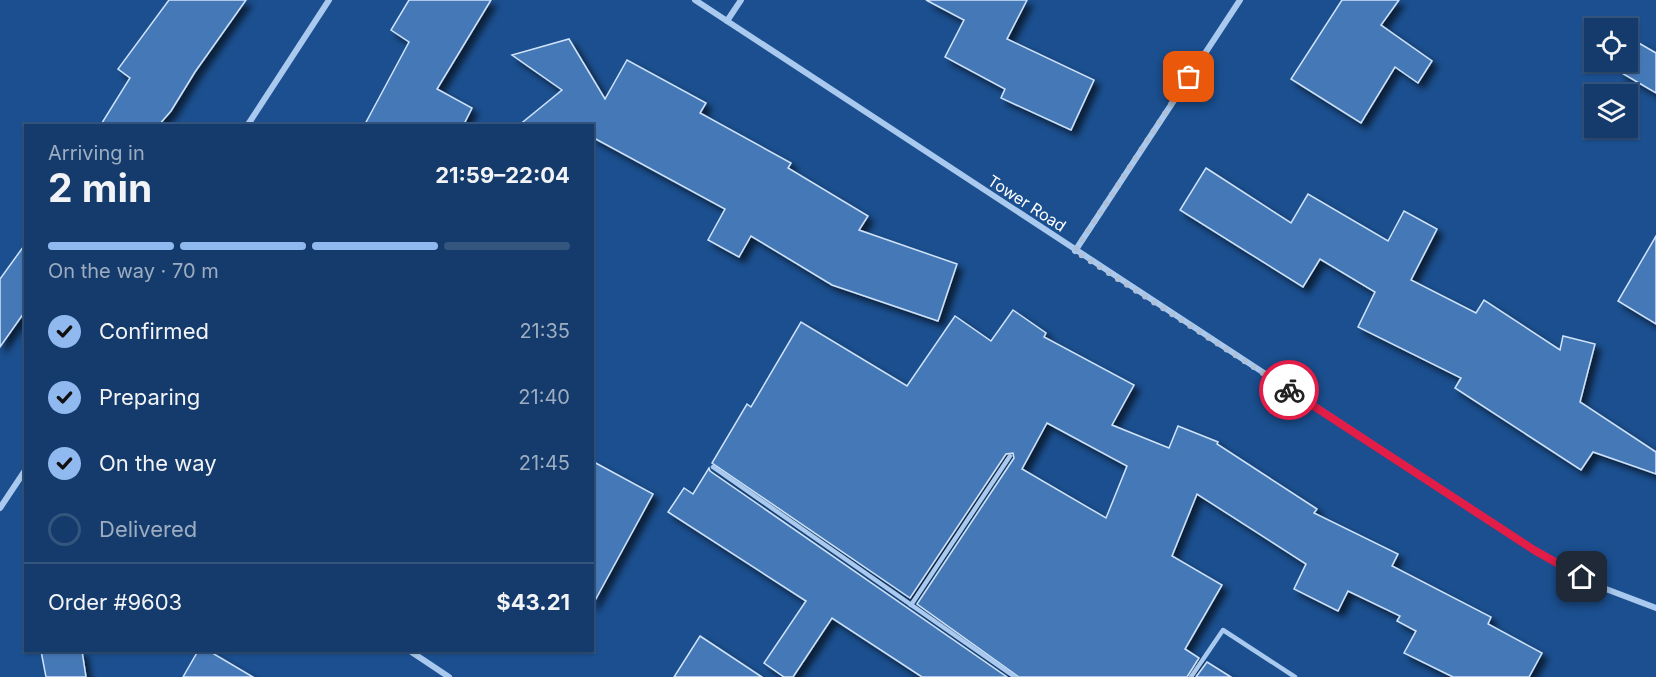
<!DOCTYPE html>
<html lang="en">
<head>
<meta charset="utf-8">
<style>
  body { margin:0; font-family:Inter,sans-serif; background:#214673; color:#f1f3f6; height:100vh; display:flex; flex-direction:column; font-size:22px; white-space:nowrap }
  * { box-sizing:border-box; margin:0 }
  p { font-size:20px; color:#9dadc1 }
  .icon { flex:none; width:33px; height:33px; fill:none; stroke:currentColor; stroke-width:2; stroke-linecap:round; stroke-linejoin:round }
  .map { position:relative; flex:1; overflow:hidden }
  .side { position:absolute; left:24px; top:124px; width:570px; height:528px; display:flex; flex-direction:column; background:#143b6b; border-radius:0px; box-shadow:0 2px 4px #0004,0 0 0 2px #33557e }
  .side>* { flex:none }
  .fabs { position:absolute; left:1584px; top:18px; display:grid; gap:12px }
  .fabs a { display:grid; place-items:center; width:54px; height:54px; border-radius:0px; background:#143b6b; box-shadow:0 2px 4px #0004,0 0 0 2px #33557e; font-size:30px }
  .pin { position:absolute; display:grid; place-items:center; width:51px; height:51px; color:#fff; margin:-26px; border-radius:12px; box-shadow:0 3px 9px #0006 }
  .courier { position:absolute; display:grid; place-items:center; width:60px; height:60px; margin:-30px; border:4px solid #e11d48; border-radius:50%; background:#fff; color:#222; box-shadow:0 2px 8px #0007 }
  .overview em { font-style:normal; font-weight:700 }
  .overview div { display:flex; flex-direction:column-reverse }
  .overview { display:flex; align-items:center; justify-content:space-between; height:102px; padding:0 24px }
  h1 { font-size:39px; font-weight:700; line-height:45px }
  .bar { display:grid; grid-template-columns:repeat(4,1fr); gap:9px 6px; align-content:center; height:72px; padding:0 24px }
  .bar i { height:8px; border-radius:4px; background:#33557e }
  .bar .active { background:#90b9f0 }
  .bar p { grid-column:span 4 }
  .line { display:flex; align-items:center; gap:15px; padding:0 24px; border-top:2px solid #33557e }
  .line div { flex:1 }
  ol { padding:0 24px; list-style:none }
  li { display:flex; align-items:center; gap:18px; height:66px }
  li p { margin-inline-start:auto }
  li .icon { padding:6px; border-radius:50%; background:#90b9f0; color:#111; stroke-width:4 }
  li:last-child { color:#9dadc1 }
  li i { width:33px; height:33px; border:3px solid #33557e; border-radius:50% }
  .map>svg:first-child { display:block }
</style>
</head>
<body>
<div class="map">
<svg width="1656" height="677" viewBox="0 0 1656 677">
  <defs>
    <filter id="shadow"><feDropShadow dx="5.5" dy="5.5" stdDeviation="3" flood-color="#0009"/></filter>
  </defs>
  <rect width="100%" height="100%" fill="#1b4f8f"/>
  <g fill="#4478b7" stroke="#cfe3fa" stroke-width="1.5" fill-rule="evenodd" filter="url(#shadow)">
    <path d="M 169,0 L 246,0 L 195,72 L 171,111 L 158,126 L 100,126 L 130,78 L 118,69 Z"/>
    <path d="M 409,0 L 491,0 L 437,89 L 472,108 L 463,126 L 364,126 L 409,42 L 391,30 Z"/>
    <path d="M 926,0 L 1027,0 L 1007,39 L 1094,80 L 1071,130 L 1001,98 L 1005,89 L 945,57 L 964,20 Z"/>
    <path d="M 1342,0 L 1399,0 L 1381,25 L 1432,61 L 1418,83 L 1395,67 L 1361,123 L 1291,79 Z"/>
    <path d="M 569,39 L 605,99 L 627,60 L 706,103 L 700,113 L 791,163 L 788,168 L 868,216 L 859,230 L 957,264 L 938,321 L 832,285 L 751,236 L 739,257 L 708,240 L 725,209 L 592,137 L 592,126 L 518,126 L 562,90 L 512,55 Z"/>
    <path d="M 1637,42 L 1656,53 L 1656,93 L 1620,72 Z"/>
    <path d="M 1206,168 L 1291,223 L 1308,194 L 1388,241 L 1404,211 L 1437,229 L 1411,280 L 1476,313 L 1484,300 L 1560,350 L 1563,336 L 1595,344 L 1580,402 L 1656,452 L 1656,474 L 1593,452 L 1581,470 L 1455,388 L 1461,378 L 1358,327 L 1375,292 L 1320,259 L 1303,287 L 1180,210 Z"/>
    <path d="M 1656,236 L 1656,324 L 1618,301 Z"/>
    <path d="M 26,243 L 26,310 L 0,347 L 0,279 Z"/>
    <path d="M 1013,310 L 1046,333 L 1044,337 L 1134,385 L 1112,425 L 1169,448 L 1178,426 L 1218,442 L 1217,444 L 1317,509 L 1314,513 L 1398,554 L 1392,566 L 1491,617 L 1488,624 L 1542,653 L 1529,677 L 1453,677 L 1404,653 L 1416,631 L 1397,621 L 1400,616 L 1348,591 L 1338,611 L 1294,589 L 1306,564 L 1197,494 L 1172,556 L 1222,585 L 1185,649 L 1199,658 L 1187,677 L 1019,677 L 917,604 L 1014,458 L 1013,453 L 1006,454 L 910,598 L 712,463 L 747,404 L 751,407 L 801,322 L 907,386 L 955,316 L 991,341 ZM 1047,423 L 1127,466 L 1106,518 L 1022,469 Z"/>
    <path d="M 592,461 L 653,494 L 592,606 Z"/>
    <path d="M 709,468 L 710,471 L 1007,677 L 922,677 L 832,618 L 793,677 L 784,677 L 764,663 L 806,601 L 668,512 L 684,488 L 693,494 Z"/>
    <path d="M 700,636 L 762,677 L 674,677 Z"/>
    <path d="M 41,651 L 82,651 L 86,677 L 46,677 Z"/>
    <path d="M 198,651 L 209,651 L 253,677 L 183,677 Z"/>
    <path d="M 1207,662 L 1231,677 L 1196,677 Z"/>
  </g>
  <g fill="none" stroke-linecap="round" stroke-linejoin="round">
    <g stroke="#a9c9ee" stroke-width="4.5">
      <path d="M 713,467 L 1015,677"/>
      <path d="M 911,605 L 1010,456"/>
      <path d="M 1191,677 L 1223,630 L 1295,677"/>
    </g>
    <g stroke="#a9c9ee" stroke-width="6">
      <path d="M 695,0 L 1534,550 L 1598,586 L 1656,608"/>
      <path d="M 727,21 L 741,0"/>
      <path d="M 247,126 L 329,0"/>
      <path d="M 1075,251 L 1240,0"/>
      <path d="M 0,508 L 26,469"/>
      <path d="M 410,651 L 449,677"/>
    </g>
  </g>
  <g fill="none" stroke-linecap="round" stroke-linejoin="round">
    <path stroke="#afc1d8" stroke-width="6" stroke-dasharray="0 10.8" d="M 1189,77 L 1075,251 L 1289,390"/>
    <path stroke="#e11d48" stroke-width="8" d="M 1289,390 L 1534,550 L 1582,577"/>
  </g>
  <g text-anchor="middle" stroke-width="4.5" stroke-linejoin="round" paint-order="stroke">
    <g font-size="16" fill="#fff" stroke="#1b4f8f">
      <text transform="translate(1027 203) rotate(33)" y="6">Tower Road</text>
    </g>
  </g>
</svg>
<div class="fabs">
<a><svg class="icon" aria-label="locate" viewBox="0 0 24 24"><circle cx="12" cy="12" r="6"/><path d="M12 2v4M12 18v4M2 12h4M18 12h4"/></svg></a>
<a><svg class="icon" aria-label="layers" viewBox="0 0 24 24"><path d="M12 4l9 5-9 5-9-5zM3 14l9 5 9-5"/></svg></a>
</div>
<div class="pin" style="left:1189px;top:77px;background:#ea580c"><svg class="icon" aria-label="bag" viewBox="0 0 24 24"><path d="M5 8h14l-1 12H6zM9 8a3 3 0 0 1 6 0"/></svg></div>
<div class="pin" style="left:1582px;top:577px;background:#1f2937"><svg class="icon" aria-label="home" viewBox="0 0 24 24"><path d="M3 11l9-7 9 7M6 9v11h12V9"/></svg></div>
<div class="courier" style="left:1289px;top:390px"><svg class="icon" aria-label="bike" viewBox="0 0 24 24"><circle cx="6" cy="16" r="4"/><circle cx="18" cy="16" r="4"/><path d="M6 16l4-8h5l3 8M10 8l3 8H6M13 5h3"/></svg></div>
<section class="side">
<div class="overview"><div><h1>2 min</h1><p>Arriving in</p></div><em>21:59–22:04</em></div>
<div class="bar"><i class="active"></i><i class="active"></i><i class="active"></i><i></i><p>On the way · 70 m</p></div>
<ol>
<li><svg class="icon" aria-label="check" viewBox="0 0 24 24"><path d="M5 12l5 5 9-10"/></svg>Confirmed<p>21:35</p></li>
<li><svg class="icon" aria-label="check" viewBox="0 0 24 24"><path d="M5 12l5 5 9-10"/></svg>Preparing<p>21:40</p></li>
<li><svg class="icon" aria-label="check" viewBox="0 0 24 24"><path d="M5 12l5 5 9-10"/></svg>On the way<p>21:45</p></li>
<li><i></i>Delivered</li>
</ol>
<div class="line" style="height:78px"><div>Order #9603</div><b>$43.21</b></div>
</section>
</div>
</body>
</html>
